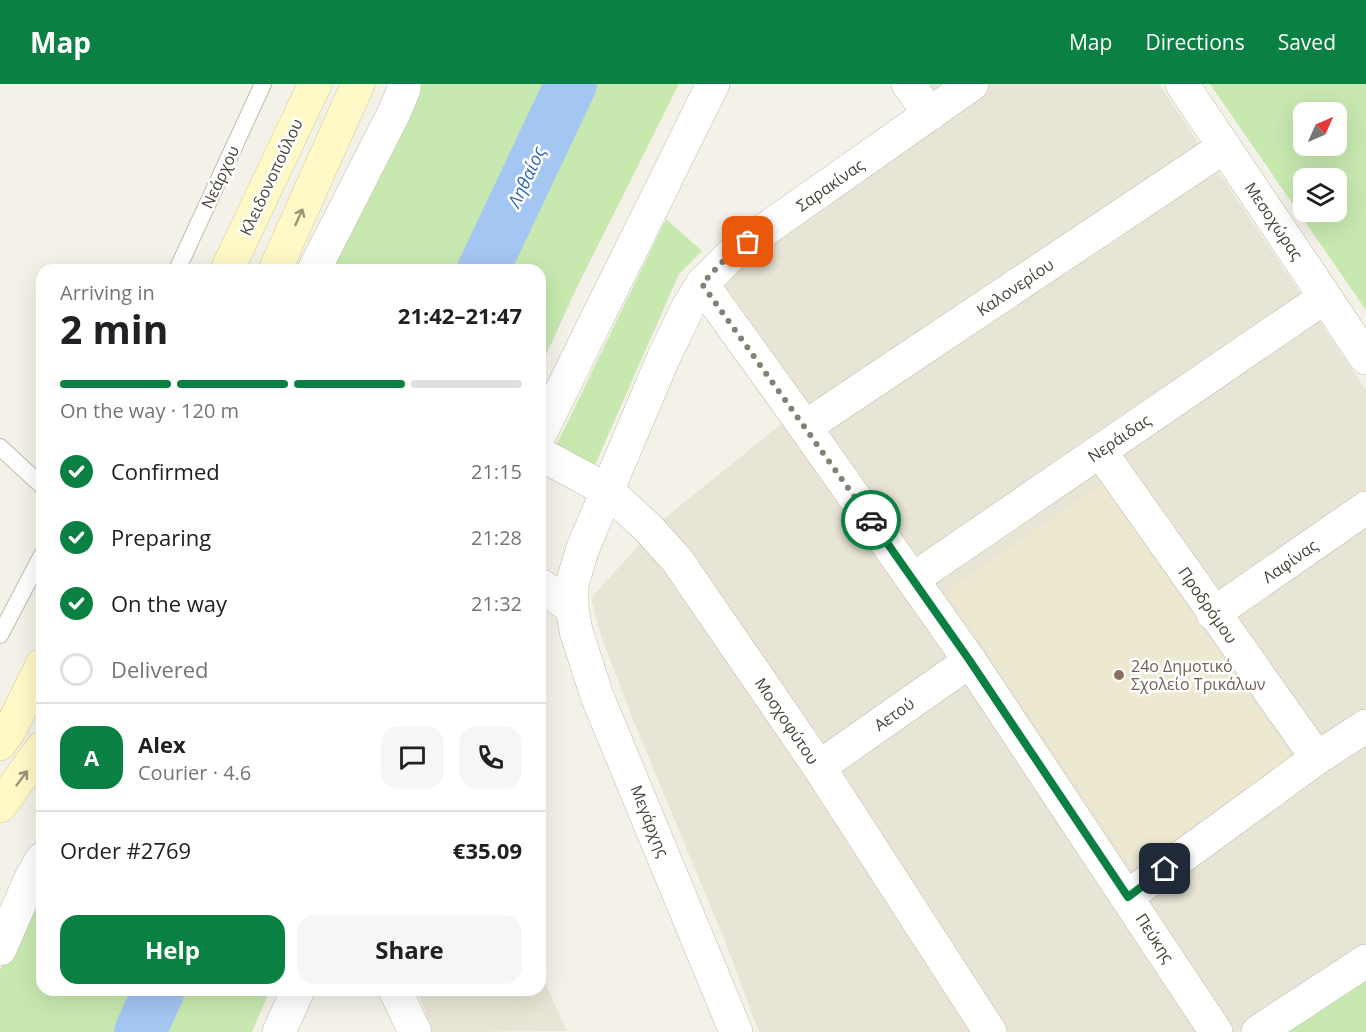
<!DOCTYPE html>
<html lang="en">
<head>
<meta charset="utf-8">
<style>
  body { margin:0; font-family:"Open Sans",sans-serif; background:#f6f6f6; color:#202124; height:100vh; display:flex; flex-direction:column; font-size:22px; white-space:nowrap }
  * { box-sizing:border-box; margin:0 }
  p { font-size:20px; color:#757577 }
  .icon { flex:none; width:33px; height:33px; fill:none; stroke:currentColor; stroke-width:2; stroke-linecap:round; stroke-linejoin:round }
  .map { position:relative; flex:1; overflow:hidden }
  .side { position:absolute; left:36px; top:180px; width:510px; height:732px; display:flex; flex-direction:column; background:#fff; border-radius:18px; box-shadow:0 6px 24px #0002 }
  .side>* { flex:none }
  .needle { width:39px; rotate:45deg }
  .fabs { position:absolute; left:1293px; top:18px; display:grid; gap:12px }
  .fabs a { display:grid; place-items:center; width:54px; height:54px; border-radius:12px; background:#fff; box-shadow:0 6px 24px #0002; font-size:30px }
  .pin { position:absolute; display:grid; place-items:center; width:51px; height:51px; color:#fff; margin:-26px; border-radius:12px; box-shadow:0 3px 9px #0006 }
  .courier { position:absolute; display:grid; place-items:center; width:60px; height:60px; margin:-30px; border:4px solid #0b8043; border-radius:50%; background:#fff; color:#222; box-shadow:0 2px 8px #0007 }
  .overview em { font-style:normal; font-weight:700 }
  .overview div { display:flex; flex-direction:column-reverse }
  .overview { display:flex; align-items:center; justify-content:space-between; height:102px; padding:0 24px }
  h1 { font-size:39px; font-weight:700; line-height:45px }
  .bar { display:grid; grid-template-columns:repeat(4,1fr); gap:9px 6px; align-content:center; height:72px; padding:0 24px }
  .bar i { height:8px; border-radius:4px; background:#e0e0e0 }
  .bar .selected { background:#0b8043 }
  .bar p { grid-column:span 4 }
  .line { display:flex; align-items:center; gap:15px; padding:0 24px; border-top:2px solid #e0e0e0 }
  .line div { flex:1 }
  .round { display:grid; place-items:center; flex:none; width:63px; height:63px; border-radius:18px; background:#f6f6f6 }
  ol { padding:0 24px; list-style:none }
  li { display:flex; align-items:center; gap:18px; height:66px }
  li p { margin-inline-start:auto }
  li .icon { padding:6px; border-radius:50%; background:#0b8043; color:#fff; stroke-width:4 }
  li:last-child { color:#757577 }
  li i { width:33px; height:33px; border:3px solid #e0e0e0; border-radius:50% }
  .action { display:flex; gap:12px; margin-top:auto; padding:12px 24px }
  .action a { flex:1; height:69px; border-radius:18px; background:#0b8043; color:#fff; font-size:24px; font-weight:700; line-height:69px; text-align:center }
  .action a+a { background:#f6f6f6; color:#202124 }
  header { display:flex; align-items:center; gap:36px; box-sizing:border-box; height:84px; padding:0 30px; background:#0b8043; color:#fff }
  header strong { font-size:28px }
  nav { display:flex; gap:33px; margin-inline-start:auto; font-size:21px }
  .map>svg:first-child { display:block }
</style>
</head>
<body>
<header>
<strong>Map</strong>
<nav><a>Map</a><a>Directions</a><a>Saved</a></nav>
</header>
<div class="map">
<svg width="1366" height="948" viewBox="0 0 1366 948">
  <rect width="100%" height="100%" fill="#f4f2e8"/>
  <g fill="#e8e5d6">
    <path d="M 918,0 L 1159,0 L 1366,306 L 1366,948 L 759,948 L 725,857 L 636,643 L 601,552 L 591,514 L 661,437 L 806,320 L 719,197 L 944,35 Z"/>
    <path d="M 540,888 L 567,947 L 433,948 L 417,906 L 540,906 Z"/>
  </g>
  <path fill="#ede9d1" d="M 1102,400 L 1293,675 L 1134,787 L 947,507 Z"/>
  <g fill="#c7e9b0" fill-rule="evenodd">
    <path d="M 419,0 L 548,0 L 461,186 L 328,186 Z"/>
    <path d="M 597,0 L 679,0 L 577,203 L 540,284 L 540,186 L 511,186 Z"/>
    <path d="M 1210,0 L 1366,0 L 1366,226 ZM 1304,28 L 1336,28 L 1336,62 L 1304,62 ZM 1304,94 L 1336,94 L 1336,128 L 1304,128 Z"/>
    <path d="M 666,135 L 702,167 L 679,190 L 595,381 L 557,360 Z"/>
    <path d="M 42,794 L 42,906 L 133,906 L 115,948 L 0,948 L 0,886 Z"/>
    <path d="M 1366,891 L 1366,948 L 1279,948 Z"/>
    <path d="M 184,906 L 270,906 L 252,948 L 166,948 Z"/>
  </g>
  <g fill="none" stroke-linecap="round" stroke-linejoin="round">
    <g stroke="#a3c6f2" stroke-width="52">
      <path d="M 483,186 L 571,0"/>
      <path d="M 140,948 L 159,906"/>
    </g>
    <defs>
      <g id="lane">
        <path d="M 177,186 L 263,0"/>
        <path d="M 0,363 L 42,402"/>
        <path d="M 0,551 L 42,471"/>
      </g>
      <g id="street">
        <path d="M 908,0 L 930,30"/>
        <path d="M 1182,0 L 1366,274"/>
        <path d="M 314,186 L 394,29 L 404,5 L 404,0"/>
        <path d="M 702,200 L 805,343 L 970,577 L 1216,948"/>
        <path d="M 805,343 L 1224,63"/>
        <path d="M 540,350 L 713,0"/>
        <path d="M 1100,367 L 1317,674"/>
        <path d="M 540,370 L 607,406 L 649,445 L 677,476 L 819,683 L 990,948"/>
        <path d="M 913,495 L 1325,213"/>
        <path d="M 540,501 L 572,524"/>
        <path d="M 1213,530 L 1366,424"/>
        <path d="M 819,683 L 970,577"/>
        <path d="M 1128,812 L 1317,674 L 1366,642"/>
        <path d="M 0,865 L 31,794 L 42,775"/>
        <path d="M 395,906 L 415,948"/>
        <path d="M 279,948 L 298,906"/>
        <path d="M 736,948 L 597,612 L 576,547 L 572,524 L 572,500 L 583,464 L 663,275 L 688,223 L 702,200 L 736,166 L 972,0"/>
        <path d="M 1258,948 L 1366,877"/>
      </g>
      <g id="secondary">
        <path d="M 227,186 L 315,0"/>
        <path d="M 275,186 L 358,0"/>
        <path d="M 0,660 L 11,644 L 42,581"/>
        <path d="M 0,722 L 42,664"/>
      </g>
    </defs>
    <use href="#lane" stroke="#c0bbaa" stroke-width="18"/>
    <use href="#street" stroke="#c0bbaa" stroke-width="34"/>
    <use href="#secondary" stroke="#d5cd97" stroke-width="34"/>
    <use href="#lane" stroke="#fff" stroke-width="16"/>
    <use href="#street" stroke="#fff" stroke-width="33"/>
    <use href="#secondary" stroke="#fff9c7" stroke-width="33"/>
  </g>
  <defs><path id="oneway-shaft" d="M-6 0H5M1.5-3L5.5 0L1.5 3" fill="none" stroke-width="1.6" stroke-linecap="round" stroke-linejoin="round" transform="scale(1.5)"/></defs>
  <g stroke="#9a9577">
    <use href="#oneway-shaft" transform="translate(299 133) rotate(-66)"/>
    <use href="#oneway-shaft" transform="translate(22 694) rotate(-53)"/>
  </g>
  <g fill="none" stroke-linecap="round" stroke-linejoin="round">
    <path stroke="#848074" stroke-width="6" stroke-dasharray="0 10.8" d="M 748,158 L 721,179 L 702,200 L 871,436"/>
    <path stroke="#0b8043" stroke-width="8" d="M 871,436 L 970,577 L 1128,813 L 1165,785"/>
  </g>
  <circle fill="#8d6e63" stroke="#fff" stroke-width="2" cx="1119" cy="591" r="6"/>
  <g text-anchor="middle" stroke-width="5" stroke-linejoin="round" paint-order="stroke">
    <g font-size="16" fill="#484336" stroke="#fff">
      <text transform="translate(220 93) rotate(-65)" y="6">Νεάρχου</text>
      <text transform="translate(271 93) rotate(-65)" y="6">Κλειδονοπούλου</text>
      <text transform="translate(830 101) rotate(-35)" y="6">Σαρακίνας</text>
      <text transform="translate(1274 137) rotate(56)" y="6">Μεσοχώρας</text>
      <text transform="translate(1015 203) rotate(-34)" y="6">Καλονερίου</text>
      <text transform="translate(1119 354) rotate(-34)" y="6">Νεράιδας</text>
      <text transform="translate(1290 477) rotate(-35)" y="6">Λαφίνας</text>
      <text transform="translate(1208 521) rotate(55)" y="6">Προδρόμου</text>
      <text transform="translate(894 630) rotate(-35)" y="6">Αετού</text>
      <text transform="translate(787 637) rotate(56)" y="6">Μοσχοφύτου</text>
      <text transform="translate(650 737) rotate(68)" y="6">Μεγάρχης</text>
      <text transform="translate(1155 854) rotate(57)" y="6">Πεύκης</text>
    </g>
    <g font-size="16" fill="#785e54" stroke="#fff" text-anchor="start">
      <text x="1131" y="588">24ο Δημοτικό<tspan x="1131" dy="18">Σχολείο Τρικάλων</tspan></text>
    </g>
    <g font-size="18" font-style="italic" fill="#2d69b6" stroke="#fff">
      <text transform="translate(527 93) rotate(-65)" y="6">Ληθαίος</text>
    </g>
  </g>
</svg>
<div class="fabs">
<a><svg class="needle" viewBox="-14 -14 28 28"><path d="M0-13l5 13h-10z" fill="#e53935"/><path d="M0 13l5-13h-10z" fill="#757577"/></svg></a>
<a><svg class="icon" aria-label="layers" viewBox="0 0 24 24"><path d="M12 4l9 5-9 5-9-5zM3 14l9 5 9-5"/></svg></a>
</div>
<div class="pin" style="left:748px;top:158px;background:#ea580c"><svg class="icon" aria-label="bag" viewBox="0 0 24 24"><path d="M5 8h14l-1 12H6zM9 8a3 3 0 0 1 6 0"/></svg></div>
<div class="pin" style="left:1165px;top:785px;background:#1f2937"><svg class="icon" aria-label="home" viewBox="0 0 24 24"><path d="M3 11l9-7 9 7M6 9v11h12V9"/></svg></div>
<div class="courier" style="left:871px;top:436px"><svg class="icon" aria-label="car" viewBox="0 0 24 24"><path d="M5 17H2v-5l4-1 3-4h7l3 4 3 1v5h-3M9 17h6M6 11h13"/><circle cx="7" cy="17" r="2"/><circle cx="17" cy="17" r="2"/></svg></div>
<section class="side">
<div class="overview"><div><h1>2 min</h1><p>Arriving in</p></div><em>21:42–21:47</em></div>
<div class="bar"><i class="selected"></i><i class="selected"></i><i class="selected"></i><i></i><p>On the way · 120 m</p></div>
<ol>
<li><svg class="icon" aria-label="check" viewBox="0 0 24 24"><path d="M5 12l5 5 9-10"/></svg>Confirmed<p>21:15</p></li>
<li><svg class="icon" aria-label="check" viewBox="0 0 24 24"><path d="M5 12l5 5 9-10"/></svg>Preparing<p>21:28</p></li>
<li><svg class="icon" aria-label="check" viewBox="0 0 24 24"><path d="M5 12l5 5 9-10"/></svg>On the way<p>21:32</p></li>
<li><i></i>Delivered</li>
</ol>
<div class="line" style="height:108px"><b class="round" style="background:#0b8043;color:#fff">A</b><div><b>Alex</b><p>Courier · 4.6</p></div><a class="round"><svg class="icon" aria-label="chat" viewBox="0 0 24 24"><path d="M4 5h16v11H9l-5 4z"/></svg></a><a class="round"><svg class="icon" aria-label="phone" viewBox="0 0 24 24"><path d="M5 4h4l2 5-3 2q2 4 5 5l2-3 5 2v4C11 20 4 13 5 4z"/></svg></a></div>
<div class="line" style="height:78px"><div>Order #2769</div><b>€35.09</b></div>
<div class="action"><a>Help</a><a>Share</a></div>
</section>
</div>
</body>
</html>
